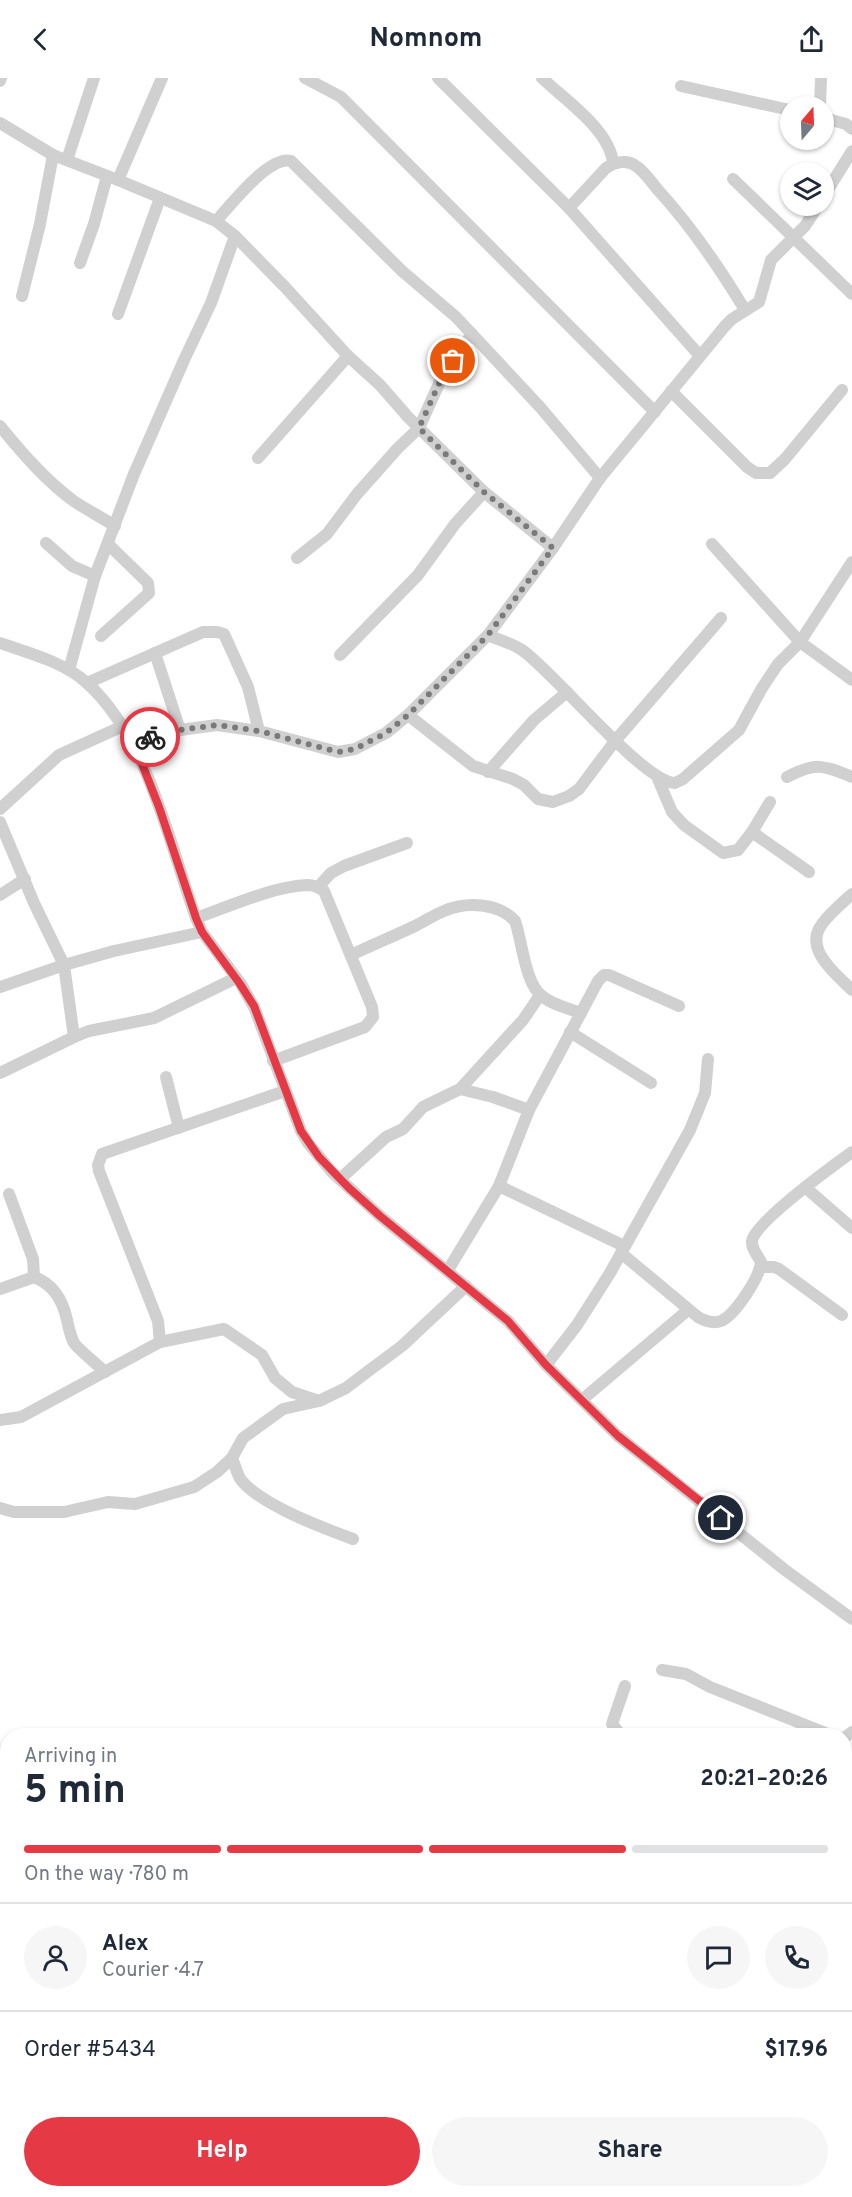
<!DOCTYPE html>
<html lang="en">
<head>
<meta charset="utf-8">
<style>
  body { margin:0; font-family:Overpass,sans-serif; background:#f6f6f7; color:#1f2937; height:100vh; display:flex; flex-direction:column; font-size:22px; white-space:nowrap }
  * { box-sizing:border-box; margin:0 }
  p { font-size:20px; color:#747a83 }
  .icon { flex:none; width:33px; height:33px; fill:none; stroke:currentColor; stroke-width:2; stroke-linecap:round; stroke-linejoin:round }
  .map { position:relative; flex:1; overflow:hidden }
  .side { position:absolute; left:0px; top:1650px; width:852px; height:470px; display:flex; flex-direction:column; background:#fff; border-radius:24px 24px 0 0; box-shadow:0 2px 4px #0004 }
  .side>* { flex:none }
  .needle { width:39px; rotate:19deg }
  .buttons { position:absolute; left:780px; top:18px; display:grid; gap:12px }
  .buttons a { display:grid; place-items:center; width:54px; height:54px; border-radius:50%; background:#fff; box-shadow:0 2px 4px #0004; font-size:30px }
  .pin { position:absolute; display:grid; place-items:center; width:51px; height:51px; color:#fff; margin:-26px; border:3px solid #fff; border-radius:50%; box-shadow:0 2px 6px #0007 }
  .courier { position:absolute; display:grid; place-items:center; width:60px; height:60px; margin:-30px; border:4px solid #e63946; border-radius:50%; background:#fff; color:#222; box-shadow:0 2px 8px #0007 }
  .overview em { font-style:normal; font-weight:700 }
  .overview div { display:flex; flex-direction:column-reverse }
  .overview { display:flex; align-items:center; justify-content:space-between; height:102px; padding:0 24px }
  h1 { font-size:39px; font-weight:700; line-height:45px }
  .bar { display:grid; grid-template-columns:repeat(4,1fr); gap:9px 6px; align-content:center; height:72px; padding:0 24px }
  .bar i { height:8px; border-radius:4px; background:#e0e1e3 }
  .bar .selected { background:#e63946 }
  .bar p { grid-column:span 4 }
  .line { display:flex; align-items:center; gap:15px; padding:0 24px; border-top:2px solid #e0e1e3 }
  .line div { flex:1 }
  .round { display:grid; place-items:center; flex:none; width:63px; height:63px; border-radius:32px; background:#f6f6f7 }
  .cta { display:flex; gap:12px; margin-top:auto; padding:12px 24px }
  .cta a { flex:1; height:69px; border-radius:36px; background:#e63946; color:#fff; font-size:24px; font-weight:700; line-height:69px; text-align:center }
  .cta a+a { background:#f6f6f7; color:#1f2937 }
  header { display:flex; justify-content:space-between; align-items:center; height:78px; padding:0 24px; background:#fff; font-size:27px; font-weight:700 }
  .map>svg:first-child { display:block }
</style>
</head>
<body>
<header><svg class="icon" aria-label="back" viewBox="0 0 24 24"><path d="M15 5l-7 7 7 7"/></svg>Nomnom<svg class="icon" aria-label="share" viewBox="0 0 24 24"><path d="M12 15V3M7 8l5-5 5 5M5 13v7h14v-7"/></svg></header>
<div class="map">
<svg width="852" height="2119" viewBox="0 0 852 2119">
  <rect width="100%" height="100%" fill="#fff"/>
  <path fill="#e6ecdf" d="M 844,1718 L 852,1727 L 852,1769 L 845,1775 Z"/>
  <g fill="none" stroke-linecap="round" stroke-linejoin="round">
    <g stroke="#d0d0d0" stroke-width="12">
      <path d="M 305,0 L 341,19 L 655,334"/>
      <path d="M 438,0 L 569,130 L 700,278"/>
      <path d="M 542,0 C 565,22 610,52 613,85"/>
      <path d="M 0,3 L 1,0"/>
      <path d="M 681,8 L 790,32"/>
      <path d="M 820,28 L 821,0"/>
      <path d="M 824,40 L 846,46 L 852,51"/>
      <path d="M 0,45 L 53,77 L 118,102 L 216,143 L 235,158 L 284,208 L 348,278 L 380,307 L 408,339 L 484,414"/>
      <path d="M 67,82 L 94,0"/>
      <path d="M 733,101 L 852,216"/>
      <path d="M 118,102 L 162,0"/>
      <path d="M 824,118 L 852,73"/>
      <path d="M 569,130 L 606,90 C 615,84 627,81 636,88 C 645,94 652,105 658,112 C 692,149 719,189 745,232"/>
      <path d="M 216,143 C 230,128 269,77 291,83 L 402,193 L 456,239 L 540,329 L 600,400"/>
      <path d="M 80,185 L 94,146 L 107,98"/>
      <path d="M 22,218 L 40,146 L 53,77"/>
      <path d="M 118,236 L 160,120"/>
      <path d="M 671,313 L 747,389 L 756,395 L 770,395 L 785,381 L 842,312"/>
      <path d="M 0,348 C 22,375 46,403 75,424 C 88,432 102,440 115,448"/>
      <path d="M 258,380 L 348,278"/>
      <path d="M 46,465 L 72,488 L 95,498"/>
      <path d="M 712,466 L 800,564 L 852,602"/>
      <path d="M 297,480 L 327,456 L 357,416 L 398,370 L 419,350 L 442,299 L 472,256"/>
      <path d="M 488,557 C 499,562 512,565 522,572 C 555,595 643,704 675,705 L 683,701 L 739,652 L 762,610 L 778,586 L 800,564 L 852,484"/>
      <path d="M 101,558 L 149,515 L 148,505 L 108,466"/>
      <path d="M 0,565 C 29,575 64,584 87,605 C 148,660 169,765 196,840 L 202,854 L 241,906 L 254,929 L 301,1053 L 308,1065 L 332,1094 L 380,1138 L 508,1243 L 546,1287 L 618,1358 L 785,1492 L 852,1541"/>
      <path d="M 155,575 L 180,652"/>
      <path d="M 340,577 L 418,497 L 455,446 L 484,414 L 553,470"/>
      <path d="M 69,592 L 95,498 L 134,396 L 184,282 L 211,225 L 235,158"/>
      <path d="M 87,605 L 203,554 L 217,554 L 224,556 L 248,609 L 259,653"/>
      <path d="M 408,637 L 473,688 L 513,701 L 524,707 L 538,721 L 553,724 L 569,718 L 579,711 L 615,663 L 721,540"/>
      <path d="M 133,663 L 180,652 L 217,647 L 259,653 L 338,674 L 355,671 L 386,655 L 408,637 L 488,557 L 553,470 L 600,400 L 725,248 L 732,241 L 759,224 L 771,182 L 805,148 L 818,128"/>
      <path d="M 488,694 L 534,642 L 567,614"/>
      <path d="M 787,699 C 816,684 823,687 852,699"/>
      <path d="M 658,701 L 672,734 L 684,747 L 723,775 L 738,772 L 752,754 L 770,724"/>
      <path d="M 0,731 L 59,677 L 123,648"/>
      <path d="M 0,744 L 34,825 L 64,887 L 74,959 L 89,953 L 154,940 L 236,900"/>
      <path d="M 752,754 L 809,794"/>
      <path d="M 318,809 L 331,795 L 344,788 L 407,765"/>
      <path d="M 852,816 C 842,825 830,835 822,846 C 803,871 836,896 852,912"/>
      <path d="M 0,817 L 25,801"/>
      <path d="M 196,840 C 228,829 274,808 307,807 C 314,807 319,809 324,813 L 372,929 L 373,939 L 365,949 L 273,983"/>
      <path d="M 351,877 C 372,867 394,858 415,848 C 425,843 434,837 444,833 C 466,823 499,825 515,843 C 522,862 525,906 542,918 C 552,927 568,930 581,935"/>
      <path d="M 0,909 L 64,887 L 114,873 L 202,854"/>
      <path d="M 570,954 L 651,1005"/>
      <path d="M 0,995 L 74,959"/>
      <path d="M 166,999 L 179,1050"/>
      <path d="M 460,1011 L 493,1019 L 529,1032"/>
      <path d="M 340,1101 L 386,1059 L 403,1051 L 423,1029 L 460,1011 L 523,942 L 540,917"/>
      <path d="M 499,1108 L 624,1168"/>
      <path d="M 806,1110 L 852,1150"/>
      <path d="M 9,1116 L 33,1181 L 34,1199"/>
      <path d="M 621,1175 L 698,1239 C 705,1243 713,1246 721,1243 C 735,1237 760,1199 761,1184 C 758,1178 751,1170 752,1163 C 755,1144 834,1087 852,1074"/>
      <path d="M 761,1189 L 774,1189 L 779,1191 L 842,1237"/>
      <path d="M 448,1192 L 499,1108 L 529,1032 L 598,903 L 604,897 L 609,897 L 679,928"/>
      <path d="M 0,1211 L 34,1199 C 53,1206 63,1223 67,1242 C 69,1251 70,1257 74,1265 C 80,1273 97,1286 105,1294"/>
      <path d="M 160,1264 L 158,1243 L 99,1093 L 98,1087 L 102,1076 L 285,1013"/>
      <path d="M 546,1287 L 577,1247 L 610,1195 L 690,1052 L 705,1015 L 708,981"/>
      <path d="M 583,1321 L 688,1232"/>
      <path d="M 0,1342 L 21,1339 L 160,1264 L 224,1251 L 262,1277 L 275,1300 L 292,1314 L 319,1323"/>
      <path d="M 232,1380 C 235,1387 237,1396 241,1402 C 261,1427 323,1450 353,1461"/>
      <path d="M 0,1430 L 14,1434 L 64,1434 L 108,1424 L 135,1426 L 194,1409 L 217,1394 L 232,1380 L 243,1360 L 283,1331 L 319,1323 L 346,1310 L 367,1294 L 402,1268 L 466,1208"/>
      <path d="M 662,1592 L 686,1596 L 710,1609 L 833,1658"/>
      <path d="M 625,1658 L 620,1656 L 612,1646 L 625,1608"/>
      <path d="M 844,1660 L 852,1654"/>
      <path d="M 844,1812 L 852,1806"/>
      <path d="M 844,1941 L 852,1951"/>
      <path d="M 611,2112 L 618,2119"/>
      <path d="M 439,2119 L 440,2112"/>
      <path d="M 551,2119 L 553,2112"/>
      <path d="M 712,2119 L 716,2112"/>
    </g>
  </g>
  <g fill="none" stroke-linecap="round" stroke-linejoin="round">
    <path stroke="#7a7a7a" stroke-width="6" stroke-dasharray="0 10.8" d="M 150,659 L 180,652 L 217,647 L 259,653 L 338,674 L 355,671 L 386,655 L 408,637 L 488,557 L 553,470 L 484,414 L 419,350 L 442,299 L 453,283"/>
    <path stroke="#e63946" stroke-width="8" d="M 150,659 L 133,663 L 159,729 L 196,840 L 202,854 L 240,906 L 254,928 L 301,1053 L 319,1079 L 349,1110 L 380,1138 L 508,1243 L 546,1287 L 618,1358 L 721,1440"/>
  </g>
</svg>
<div class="buttons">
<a><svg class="needle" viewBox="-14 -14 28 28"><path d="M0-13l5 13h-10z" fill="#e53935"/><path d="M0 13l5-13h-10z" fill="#747a83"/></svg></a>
<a><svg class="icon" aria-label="layers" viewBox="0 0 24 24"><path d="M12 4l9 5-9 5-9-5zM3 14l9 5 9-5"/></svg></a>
</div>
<div class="pin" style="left:453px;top:283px;background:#ea580c"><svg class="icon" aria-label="bag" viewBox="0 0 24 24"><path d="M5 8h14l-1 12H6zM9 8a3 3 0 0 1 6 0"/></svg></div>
<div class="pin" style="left:721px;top:1440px;background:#1f2937"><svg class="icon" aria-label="home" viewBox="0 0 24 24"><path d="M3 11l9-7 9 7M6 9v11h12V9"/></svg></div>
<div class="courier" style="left:150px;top:659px"><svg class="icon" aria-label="bike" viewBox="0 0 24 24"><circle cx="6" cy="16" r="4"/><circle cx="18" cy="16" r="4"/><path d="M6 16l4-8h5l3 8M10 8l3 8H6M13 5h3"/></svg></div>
<section class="side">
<div class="overview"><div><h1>5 min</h1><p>Arriving in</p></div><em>20:21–20:26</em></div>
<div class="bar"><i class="selected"></i><i class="selected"></i><i class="selected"></i><i></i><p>On the way · 780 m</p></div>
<div class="line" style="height:108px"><a class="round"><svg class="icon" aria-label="person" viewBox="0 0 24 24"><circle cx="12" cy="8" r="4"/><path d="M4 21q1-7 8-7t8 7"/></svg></a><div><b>Alex</b><p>Courier · 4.7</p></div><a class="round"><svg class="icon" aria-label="chat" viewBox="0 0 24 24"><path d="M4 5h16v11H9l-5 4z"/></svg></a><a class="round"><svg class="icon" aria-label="phone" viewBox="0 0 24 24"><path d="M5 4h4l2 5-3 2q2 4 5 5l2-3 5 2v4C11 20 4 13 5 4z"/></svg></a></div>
<div class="line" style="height:78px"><div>Order #5434</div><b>$17.96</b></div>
<div class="cta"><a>Help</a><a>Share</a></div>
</section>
</div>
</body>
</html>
